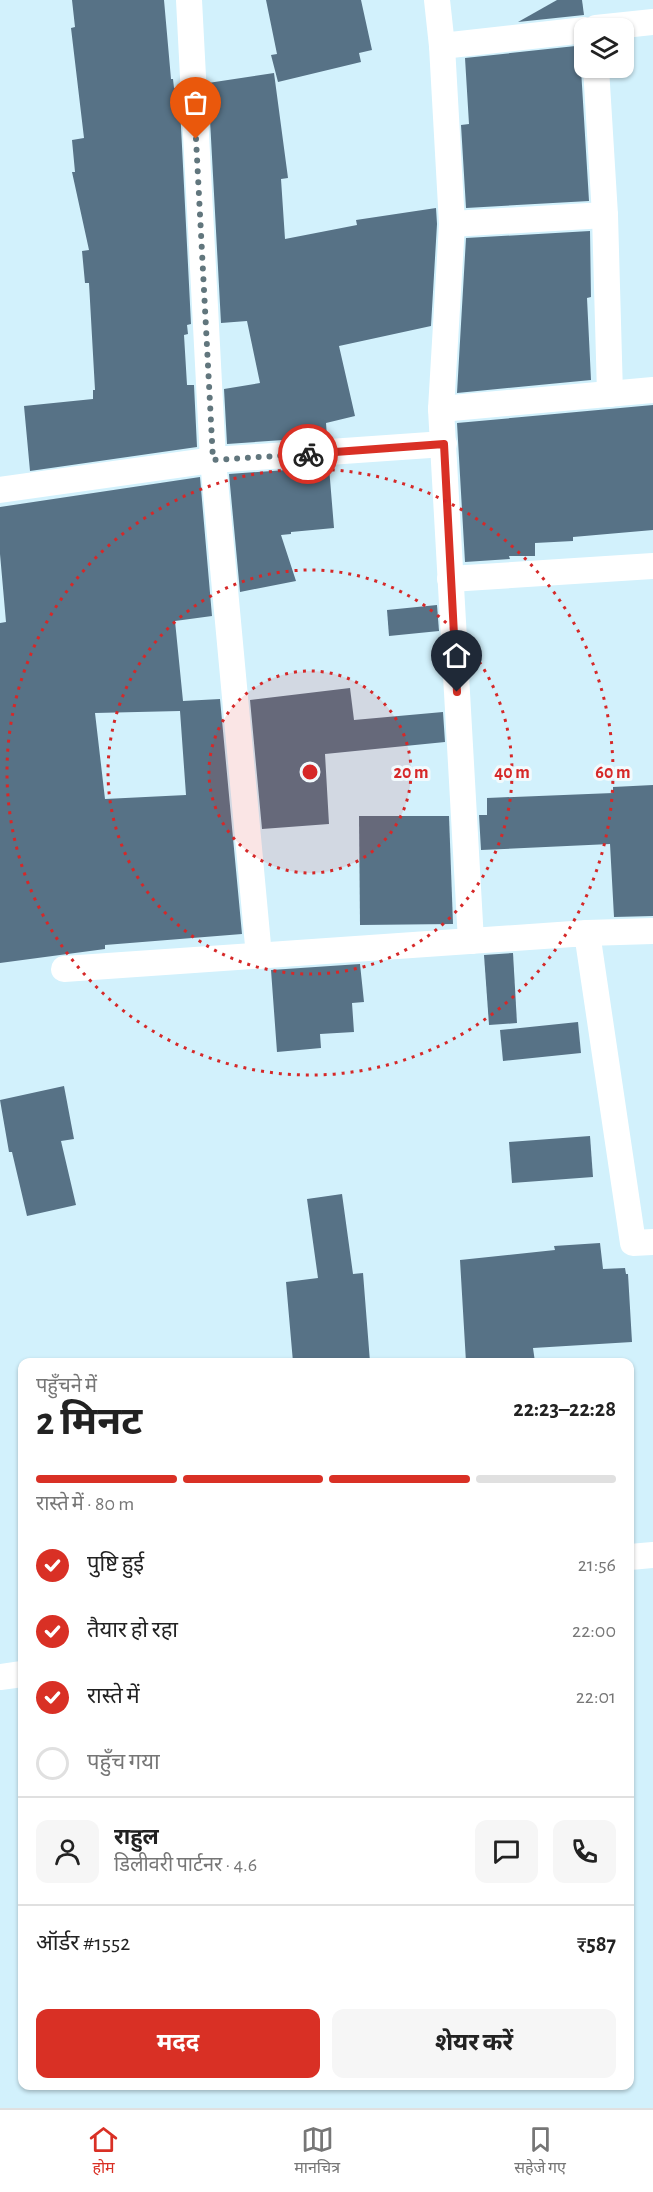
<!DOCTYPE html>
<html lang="hi">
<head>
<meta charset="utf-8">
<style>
  body { margin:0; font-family:"Alegreya Sans","Noto Sans Devanagari",sans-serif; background:#f6f6f6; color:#222; height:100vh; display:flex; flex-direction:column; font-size:22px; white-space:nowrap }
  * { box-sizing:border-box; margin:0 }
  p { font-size:20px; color:#767676 }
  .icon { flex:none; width:33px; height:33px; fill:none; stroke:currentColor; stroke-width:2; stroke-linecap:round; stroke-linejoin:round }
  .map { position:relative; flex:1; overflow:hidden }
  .details { position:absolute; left:18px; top:1358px; width:616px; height:732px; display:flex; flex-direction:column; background:#fff; border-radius:12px; box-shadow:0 2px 4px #0004 }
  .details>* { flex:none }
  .fabs { position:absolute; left:574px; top:18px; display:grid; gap:12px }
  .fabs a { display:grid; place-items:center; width:60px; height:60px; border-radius:12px; background:#fff; box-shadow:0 2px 4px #0004; font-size:30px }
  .pin { position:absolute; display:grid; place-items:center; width:51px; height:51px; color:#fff; margin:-62px -26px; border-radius:50% 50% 50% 0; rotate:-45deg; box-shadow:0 0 6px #0007 }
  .pin .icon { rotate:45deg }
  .courier { position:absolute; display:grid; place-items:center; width:60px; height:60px; margin:-30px; border:4px solid #d93025; border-radius:50%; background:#fff; color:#222; box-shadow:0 2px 8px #0007 }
  .headline em { font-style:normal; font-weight:700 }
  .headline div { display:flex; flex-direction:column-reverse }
  .headline { display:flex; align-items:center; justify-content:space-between; height:102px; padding:0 18px }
  h1 { font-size:39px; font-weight:700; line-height:45px }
  .bar { display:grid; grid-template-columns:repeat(4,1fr); gap:9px 6px; align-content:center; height:72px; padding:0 18px }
  .bar i { height:8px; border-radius:4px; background:#e0e0e0 }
  .bar .active { background:#d93025 }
  .bar p { grid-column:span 4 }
  .line { display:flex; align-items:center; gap:15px; padding:0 18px; border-top:2px solid #e0e0e0 }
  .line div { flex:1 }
  .round { display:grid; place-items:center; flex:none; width:63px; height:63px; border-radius:12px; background:#f6f6f6 }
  ol { padding:0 18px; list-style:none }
  li { display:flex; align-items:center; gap:18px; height:66px }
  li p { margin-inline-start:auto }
  li .icon { padding:6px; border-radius:50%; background:#d93025; color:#fff; stroke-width:4 }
  li:last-child { color:#767676 }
  li i { width:33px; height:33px; border:3px solid #e0e0e0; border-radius:50% }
  .action { display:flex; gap:12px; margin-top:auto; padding:12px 18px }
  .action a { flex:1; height:69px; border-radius:12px; background:#d93025; color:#fff; font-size:24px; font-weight:700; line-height:69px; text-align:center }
  .action a+a { background:#f6f6f6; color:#222 }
  .tab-bar { display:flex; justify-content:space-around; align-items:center; height:84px; border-top:2px solid #e0e0e0; background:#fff; font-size:16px; color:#767676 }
  .tab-bar a { display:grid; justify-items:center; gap:3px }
  .tab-bar .active { color:#d93025 }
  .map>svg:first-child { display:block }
</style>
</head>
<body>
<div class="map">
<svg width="653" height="2108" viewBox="0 0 653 2108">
  <rect width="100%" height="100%" fill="#d2f1fc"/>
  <g fill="#577286" fill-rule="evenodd">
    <path d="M 72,0 L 164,0 L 171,79 L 173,79 L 174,88 L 179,87 L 191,324 L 187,325 L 188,334 L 184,335 L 187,385 L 194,385 L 197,447 L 30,471 L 24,406 L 93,399 L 93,390 L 95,390 L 89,283 L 85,283 L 82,251 L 89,250 L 72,172 L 75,172 L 72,140 L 84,138 L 71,28 L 75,27 Z"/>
    <path d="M 266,0 L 361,0 L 372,50 L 359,53 L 361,62 L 278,82 L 271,55 L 277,54 Z"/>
    <path d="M 557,0 L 582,0 L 584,15 L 518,22 Z"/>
    <path d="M 585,45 L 585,58 L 581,69 L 589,201 L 466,208 L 461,125 L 469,124 L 465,58 Z"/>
    <path d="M 274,73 L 288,178 L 281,179 L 285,239 L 357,225 L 356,220 L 436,208 L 437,224 L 431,326 L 339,346 L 355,416 L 326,423 L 327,437 L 227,444 L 224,389 L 260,383 L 247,321 L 221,323 L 208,83 Z"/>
    <path d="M 590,231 L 591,297 L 587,298 L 591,380 L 457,393 L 466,238 Z"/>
    <path d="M 653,405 L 653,530 L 573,537 L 573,541 L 535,543 L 535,556 L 509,556 L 510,559 L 465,562 L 457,423 Z"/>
    <path d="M 329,467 L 334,528 L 291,532 L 291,534 L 281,535 L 296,581 L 240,592 L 229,474 Z"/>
    <path d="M 200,477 L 212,616 L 175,621 L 183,701 L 220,699 L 242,934 L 105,945 L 105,949 L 0,963 L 0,623 L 6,622 L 0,554 L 0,507 ZM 180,711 L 186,795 L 105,799 L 95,713 Z"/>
    <path d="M 437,605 L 439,631 L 389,636 L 387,610 Z"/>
    <path d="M 350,688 L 354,720 L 443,712 L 445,742 L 325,754 L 329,824 L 262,829 L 250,700 Z"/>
    <path d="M 653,785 L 653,916 L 614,917 L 610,844 L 481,850 L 479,815 L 487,815 L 487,798 L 613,793 L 613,787 Z"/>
    <path d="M 359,816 L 449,816 L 453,924 L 360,925 Z"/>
    <path d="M 513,953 L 517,1023 L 489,1025 L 484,955 Z"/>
    <path d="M 360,964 L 364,1002 L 352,1003 L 354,1032 L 320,1034 L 321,1048 L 277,1052 L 271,970 Z"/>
    <path d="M 578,1022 L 581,1053 L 503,1061 L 500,1030 Z"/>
    <path d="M 64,1086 L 74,1139 L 61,1141 L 76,1205 L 27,1216 L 12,1152 L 9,1152 L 0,1100 Z"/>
    <path d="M 590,1136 L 593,1177 L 512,1183 L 509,1142 Z"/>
    <path d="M 342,1194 L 353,1274 L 363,1273 L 370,1362 L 293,1362 L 286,1282 L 318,1278 L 307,1199 Z"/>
    <path d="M 600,1243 L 603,1269 L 625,1268 L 626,1274 L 628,1274 L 632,1342 L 533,1348 L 535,1362 L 466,1362 L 460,1260 L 555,1250 L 554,1246 Z"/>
  </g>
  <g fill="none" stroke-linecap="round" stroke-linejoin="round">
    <g stroke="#fff" stroke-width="26">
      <path d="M 189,0 L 213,460 L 259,956"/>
      <path d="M 437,0 L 442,46 L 452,224 L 441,409 L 471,941"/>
      <path d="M 596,28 L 653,22"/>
      <path d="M 442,46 L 585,30"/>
      <path d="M 596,68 L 605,215 L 610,394"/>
      <path d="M 452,224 L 605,215"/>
      <path d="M 441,409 L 653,390"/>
      <path d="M 0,490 L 213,460 L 444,444"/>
      <path d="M 450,579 L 653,566"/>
      <path d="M 587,933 L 653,931"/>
      <path d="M 64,969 L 587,933 L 633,1243 L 653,1242"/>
      <path d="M 630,1557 L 653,1555"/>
      <path d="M 0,1677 L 22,1674"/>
    </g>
  </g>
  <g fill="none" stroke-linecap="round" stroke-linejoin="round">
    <path stroke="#61767d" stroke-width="6" stroke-dasharray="0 10.8" d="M 196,139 L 213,460 L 308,454"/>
    <path stroke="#d93025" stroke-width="8" d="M 308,454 L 444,444 L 457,692"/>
  </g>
  <circle cx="310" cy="772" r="101" fill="#d62828" fill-opacity=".12"/>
  <g fill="none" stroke="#d62828" stroke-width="3" stroke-dasharray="3 6">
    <circle cx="310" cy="772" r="101"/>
    <circle cx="310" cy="772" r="202"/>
    <circle cx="310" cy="772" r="303"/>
  </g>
  <circle cx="310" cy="772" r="9" fill="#d62828" stroke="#f2fafd" stroke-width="3"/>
  <g font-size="18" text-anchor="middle" font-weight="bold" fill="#d62828" stroke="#f2fafd" stroke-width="6" stroke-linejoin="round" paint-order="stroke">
    <text x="411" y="778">20 m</text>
    <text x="512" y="778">40 m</text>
    <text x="613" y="778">60 m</text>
  </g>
</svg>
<div class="fabs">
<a><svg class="icon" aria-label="layers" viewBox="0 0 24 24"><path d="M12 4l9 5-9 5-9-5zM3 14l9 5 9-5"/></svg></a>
</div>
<div class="pin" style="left:196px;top:139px;background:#ea580c"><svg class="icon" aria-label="bag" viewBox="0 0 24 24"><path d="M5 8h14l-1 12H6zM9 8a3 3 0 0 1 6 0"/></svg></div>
<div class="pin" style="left:457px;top:692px;background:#1f2937"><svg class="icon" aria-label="home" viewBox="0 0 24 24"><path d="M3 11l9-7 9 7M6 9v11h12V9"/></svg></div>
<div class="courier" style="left:308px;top:454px"><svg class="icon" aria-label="bike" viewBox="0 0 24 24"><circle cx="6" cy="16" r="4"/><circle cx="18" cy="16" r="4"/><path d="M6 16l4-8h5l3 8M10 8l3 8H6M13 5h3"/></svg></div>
<section class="details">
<div class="headline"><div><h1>2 मिनट</h1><p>पहुँचने में</p></div><em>22:23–22:28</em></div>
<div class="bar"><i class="active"></i><i class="active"></i><i class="active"></i><i></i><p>रास्ते में · 80 m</p></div>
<ol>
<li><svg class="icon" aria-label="check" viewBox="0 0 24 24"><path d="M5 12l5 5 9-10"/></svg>पुष्टि हुई<p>21:56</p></li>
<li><svg class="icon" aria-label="check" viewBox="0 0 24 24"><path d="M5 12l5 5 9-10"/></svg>तैयार हो रहा<p>22:00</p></li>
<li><svg class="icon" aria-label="check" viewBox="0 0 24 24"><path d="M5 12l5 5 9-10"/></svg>रास्ते में<p>22:01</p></li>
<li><i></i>पहुँच गया</li>
</ol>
<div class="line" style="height:108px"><a class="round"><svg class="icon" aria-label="person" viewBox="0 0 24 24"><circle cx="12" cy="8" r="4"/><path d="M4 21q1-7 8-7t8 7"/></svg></a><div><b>राहुल</b><p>डिलीवरी पार्टनर · 4.6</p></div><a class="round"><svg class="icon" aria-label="chat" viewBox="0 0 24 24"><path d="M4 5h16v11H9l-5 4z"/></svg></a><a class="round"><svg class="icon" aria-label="phone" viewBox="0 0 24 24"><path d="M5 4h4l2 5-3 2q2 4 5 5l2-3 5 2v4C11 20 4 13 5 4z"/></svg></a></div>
<div class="line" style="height:78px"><div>ऑर्डर #1552</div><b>₹587</b></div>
<div class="action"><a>मदद</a><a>शेयर करें</a></div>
</section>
</div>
<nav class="tab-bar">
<a class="active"><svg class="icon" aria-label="home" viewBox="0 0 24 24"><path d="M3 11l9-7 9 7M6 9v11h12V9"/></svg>होम</a>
<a><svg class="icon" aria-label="map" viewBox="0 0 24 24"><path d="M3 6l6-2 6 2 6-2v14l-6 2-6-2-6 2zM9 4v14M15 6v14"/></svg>मानचित्र</a>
<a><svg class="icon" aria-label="saved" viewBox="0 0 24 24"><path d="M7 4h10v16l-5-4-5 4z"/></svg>सहेजे गए</a>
</nav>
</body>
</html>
